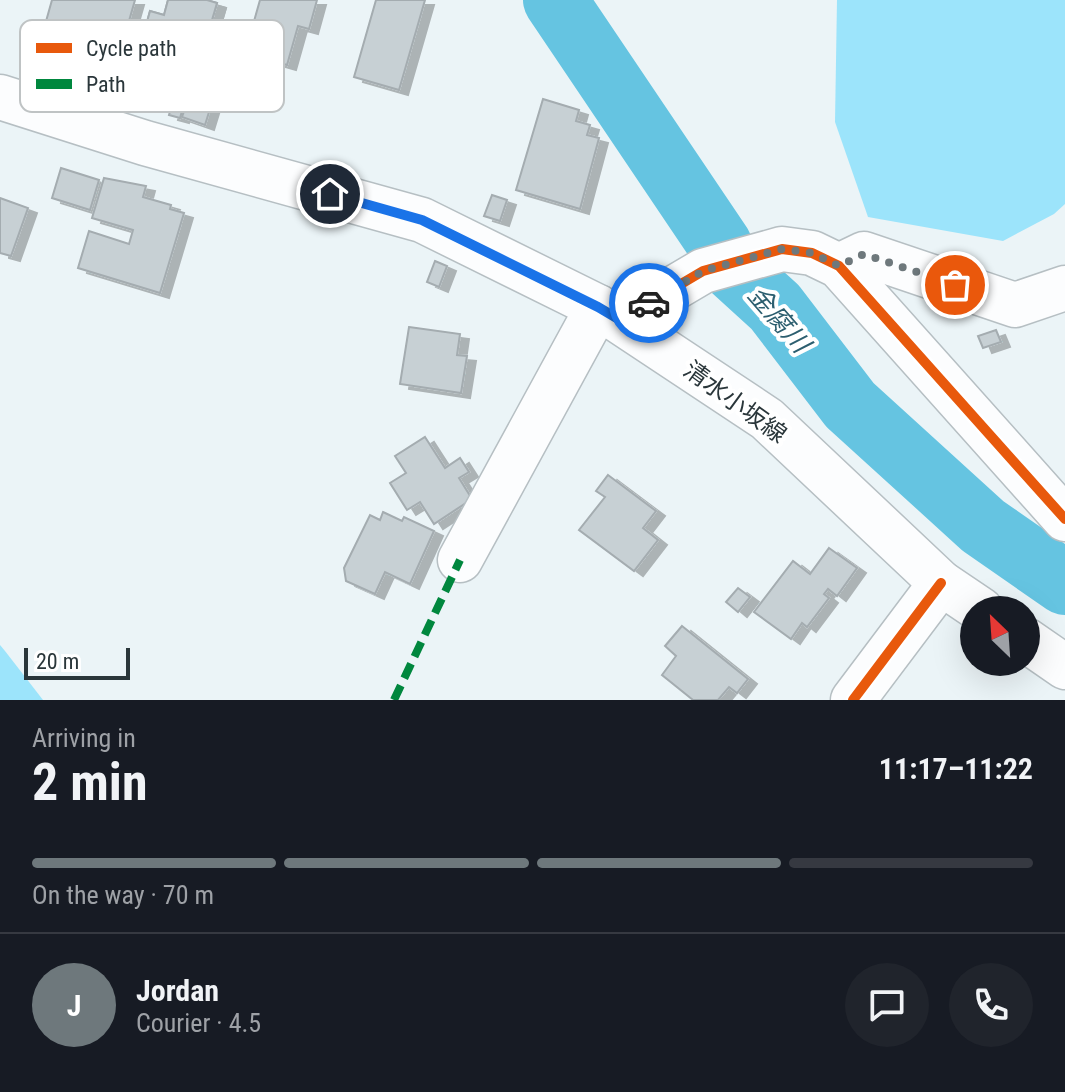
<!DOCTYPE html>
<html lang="en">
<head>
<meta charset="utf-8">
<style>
  body { margin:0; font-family:"Roboto Condensed","Noto Sans JP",sans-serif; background:#20242c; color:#f1f3f6; height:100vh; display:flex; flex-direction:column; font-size:30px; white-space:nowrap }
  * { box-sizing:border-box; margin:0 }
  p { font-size:26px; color:#9ea1a6 }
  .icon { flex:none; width:44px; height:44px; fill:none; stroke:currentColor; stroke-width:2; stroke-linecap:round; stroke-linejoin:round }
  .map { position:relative; height:700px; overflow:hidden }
  .details { display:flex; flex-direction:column; background:#171b24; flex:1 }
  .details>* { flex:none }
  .needle { width:52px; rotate:335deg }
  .controls { position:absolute; left:960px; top:596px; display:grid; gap:16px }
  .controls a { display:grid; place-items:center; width:80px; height:80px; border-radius:50%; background:#171b24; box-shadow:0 8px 32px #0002; font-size:40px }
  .scale { position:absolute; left:24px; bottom:20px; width:106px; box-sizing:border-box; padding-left:8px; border:4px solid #2a363a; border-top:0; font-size:22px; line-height:28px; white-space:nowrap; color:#2a363a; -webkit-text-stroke:6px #fff; paint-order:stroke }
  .pin { position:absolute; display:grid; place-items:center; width:68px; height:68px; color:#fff; margin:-34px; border:4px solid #fff; border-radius:50%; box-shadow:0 2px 8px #0007 }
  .courier { position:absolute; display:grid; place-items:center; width:80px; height:80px; margin:-40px; border:6px solid #1a73e8; border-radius:50%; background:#fff; color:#222; box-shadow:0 2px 10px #0007 }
  .overview em { font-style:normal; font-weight:700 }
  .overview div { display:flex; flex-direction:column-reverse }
  .overview { display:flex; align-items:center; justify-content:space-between; height:136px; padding:0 32px }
  h1 { font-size:52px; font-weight:700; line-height:60px }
  .bar { display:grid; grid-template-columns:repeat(4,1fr); gap:12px 8px; align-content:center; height:96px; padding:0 32px }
  .bar i { height:10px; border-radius:6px; background:#363941 }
  .bar .active { background:#6e787c }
  .bar p { grid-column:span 4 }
  .line { display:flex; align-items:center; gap:20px; padding:0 32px; border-top:2px solid #363941 }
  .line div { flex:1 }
  .round { display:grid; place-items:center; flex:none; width:84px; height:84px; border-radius:42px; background:#20242c }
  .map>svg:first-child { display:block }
</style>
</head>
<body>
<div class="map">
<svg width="1065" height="700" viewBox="0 0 1065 700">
  <defs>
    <filter id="shadow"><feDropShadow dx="9" dy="5" stdDeviation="0" flood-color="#0004"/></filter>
  </defs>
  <rect width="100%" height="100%" fill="#ebf4f7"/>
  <g fill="#9ce4fb">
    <path d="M 837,0 L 1065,0 L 1065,204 L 1054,214 L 1003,241 L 868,217 L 835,122 Z"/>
    <path d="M 0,645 L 5,651 L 43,700 L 0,700 Z"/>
  </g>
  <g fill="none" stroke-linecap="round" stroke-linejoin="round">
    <path stroke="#65c4e1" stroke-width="64" d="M 555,0 L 720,245 L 730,266 L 775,307 L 850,405 L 983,526 L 1065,583"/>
  </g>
  <g fill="#c7d0d4" stroke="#a4acb0" stroke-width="2" filter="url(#shadow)">
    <path d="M 52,0 L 135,0 L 112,80 L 97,76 L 95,81 L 69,74 L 67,81 L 32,71 Z"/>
    <path d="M 168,0 L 206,0 L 217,3 L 197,71 L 192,69 L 190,74 L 137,58 L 150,11 L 164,15 Z"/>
    <path d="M 168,0 L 207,0 L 217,3 L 197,71 L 192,69 L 190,74 L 137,58 L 150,11 L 164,15 Z"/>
    <path d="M 260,0 L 317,0 L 309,29 L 298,26 L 287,65 L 245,53 Z"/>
    <path d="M 376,0 L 425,0 L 399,90 L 354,77 Z"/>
    <path d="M 195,80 L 217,86 L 205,125 L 182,117 Z"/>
    <path d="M 177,87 L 188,90 L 180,118 L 169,115 Z"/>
    <path d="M 543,99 L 579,110 L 576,121 L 590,125 L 587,135 L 599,138 L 580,209 L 516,190 Z"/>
    <path d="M 61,168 L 99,180 L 90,210 L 52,198 Z"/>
    <path d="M 104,178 L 146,186 L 143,197 L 171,205 L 170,209 L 184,213 L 160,293 L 78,268 L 89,231 L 129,244 L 133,230 L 92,218 Z"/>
    <path d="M 492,195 L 507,200 L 500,221 L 484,216 Z"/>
    <path d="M 0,198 L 28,208 L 11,256 L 0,253 Z"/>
    <path d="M 435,261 L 447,266 L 439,287 L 427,282 Z"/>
    <path d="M 409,327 L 460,334 L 457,355 L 467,356 L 461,393 L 400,384 Z"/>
    <path d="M 996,330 L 1001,342 L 983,348 L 978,336 Z"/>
    <path d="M 425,437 L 445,468 L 460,458 L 469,472 L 459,478 L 472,499 L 434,524 L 420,502 L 407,510 L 390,483 L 406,473 L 395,456 Z"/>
    <path d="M 608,475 L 656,511 L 643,528 L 658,540 L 634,571 L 579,530 L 605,497 L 596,491 Z"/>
    <path d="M 383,512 L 402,521 L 404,517 L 434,531 L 410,584 L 385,572 L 375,594 L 346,581 L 344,568 L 370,515 L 380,520 Z"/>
    <path d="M 829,548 L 857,568 L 837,596 L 828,589 L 824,594 L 829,598 L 807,627 L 802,623 L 791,639 L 754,612 L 793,561 L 810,574 Z"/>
    <path d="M 738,588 L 750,597 L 738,612 L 726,602 Z"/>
    <path d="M 682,626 L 748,679 L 737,693 L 729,687 L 718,700 L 693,700 L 662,675 L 676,656 L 665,646 Z"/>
  </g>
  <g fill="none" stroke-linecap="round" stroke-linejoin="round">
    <defs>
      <g id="minor">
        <path d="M 839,266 L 864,254 L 1015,305 L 1065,288"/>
        <path d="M 620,320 L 703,271 L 782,249 L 812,253 L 839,266 L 1065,519"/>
        <path d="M 460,560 L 598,307"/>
        <path d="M 853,700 L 941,583"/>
      </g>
      <g id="major">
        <path d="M 0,97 L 145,143 L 422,220 L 598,307 L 767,419 L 941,583 L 981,610"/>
        <path d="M 1026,640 L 1065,667"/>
      </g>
    </defs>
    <use href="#minor" stroke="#b6bfc3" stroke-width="47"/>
    <use href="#major" stroke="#b6bfc3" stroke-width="47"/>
    <use href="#minor" stroke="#fcfdfe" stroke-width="44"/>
    <use href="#major" stroke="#fcfdfe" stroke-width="44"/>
    <path stroke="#00873e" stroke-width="8" stroke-dasharray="16 8" stroke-linecap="butt" d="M 394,700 L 460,560"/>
    <defs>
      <g id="cycleway">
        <path d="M 620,320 L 703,271 L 782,249 L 812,253 L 839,266 L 1065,519"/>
        <path d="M 853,700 L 941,583"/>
      </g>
    </defs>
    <use href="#cycleway" stroke="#fff" stroke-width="15"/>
    <use href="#cycleway" stroke="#e8590c" stroke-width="10"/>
  </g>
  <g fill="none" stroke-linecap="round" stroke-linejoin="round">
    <path stroke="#6e787c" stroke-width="8" stroke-dasharray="0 14.4" d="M 649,303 L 703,271 L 782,249 L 812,253 L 839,266 L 864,254 L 955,285"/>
    <path stroke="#1a73e8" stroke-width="10" d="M 330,194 L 422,220 L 598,307 L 620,320 L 649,303"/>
  </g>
  <g text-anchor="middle" stroke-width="8" stroke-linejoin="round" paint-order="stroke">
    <g font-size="24" fill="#2a363a" stroke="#fff">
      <text transform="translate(735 402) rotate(36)" y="8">清水小坂線</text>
    </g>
    <g font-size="26" font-style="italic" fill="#2c5e6f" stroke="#fff">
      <text transform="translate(779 319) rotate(49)" y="9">金腐川</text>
    </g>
  </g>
  <rect x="20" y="20" width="264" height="92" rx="12" fill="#fff" stroke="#bfc3c4" stroke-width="2"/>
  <rect x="36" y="43" width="36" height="10" fill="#e8590c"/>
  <rect x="36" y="79" width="36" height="10" fill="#00873e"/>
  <g font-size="22" fill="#2a363a">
    <text x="86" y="56">Cycle path</text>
    <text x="86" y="92">Path</text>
  </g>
</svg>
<div class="controls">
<a><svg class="needle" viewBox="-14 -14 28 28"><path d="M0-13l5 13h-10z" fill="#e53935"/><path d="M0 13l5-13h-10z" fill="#9ea1a6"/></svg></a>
</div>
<div class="scale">20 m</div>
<div class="pin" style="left:955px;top:285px;background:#ea580c"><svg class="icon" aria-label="bag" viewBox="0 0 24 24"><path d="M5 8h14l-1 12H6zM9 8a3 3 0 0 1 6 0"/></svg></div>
<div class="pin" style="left:330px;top:194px;background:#1f2937"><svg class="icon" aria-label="home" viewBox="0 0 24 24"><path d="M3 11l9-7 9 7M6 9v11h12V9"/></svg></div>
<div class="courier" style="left:649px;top:303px"><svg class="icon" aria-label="car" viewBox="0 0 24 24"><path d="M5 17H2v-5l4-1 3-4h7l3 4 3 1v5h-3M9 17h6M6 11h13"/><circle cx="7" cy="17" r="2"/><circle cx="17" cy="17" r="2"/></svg></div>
</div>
<section class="details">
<div class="overview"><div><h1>2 min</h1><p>Arriving in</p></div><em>11:17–11:22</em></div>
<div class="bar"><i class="active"></i><i class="active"></i><i class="active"></i><i></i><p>On the way · 70 m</p></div>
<div class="line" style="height:144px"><b class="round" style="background:#6e787c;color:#fff">J</b><div><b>Jordan</b><p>Courier · 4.5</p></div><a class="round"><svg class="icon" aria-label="chat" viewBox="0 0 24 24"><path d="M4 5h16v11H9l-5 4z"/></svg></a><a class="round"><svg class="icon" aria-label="phone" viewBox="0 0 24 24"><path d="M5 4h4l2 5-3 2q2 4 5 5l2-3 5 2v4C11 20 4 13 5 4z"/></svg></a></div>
</section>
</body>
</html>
